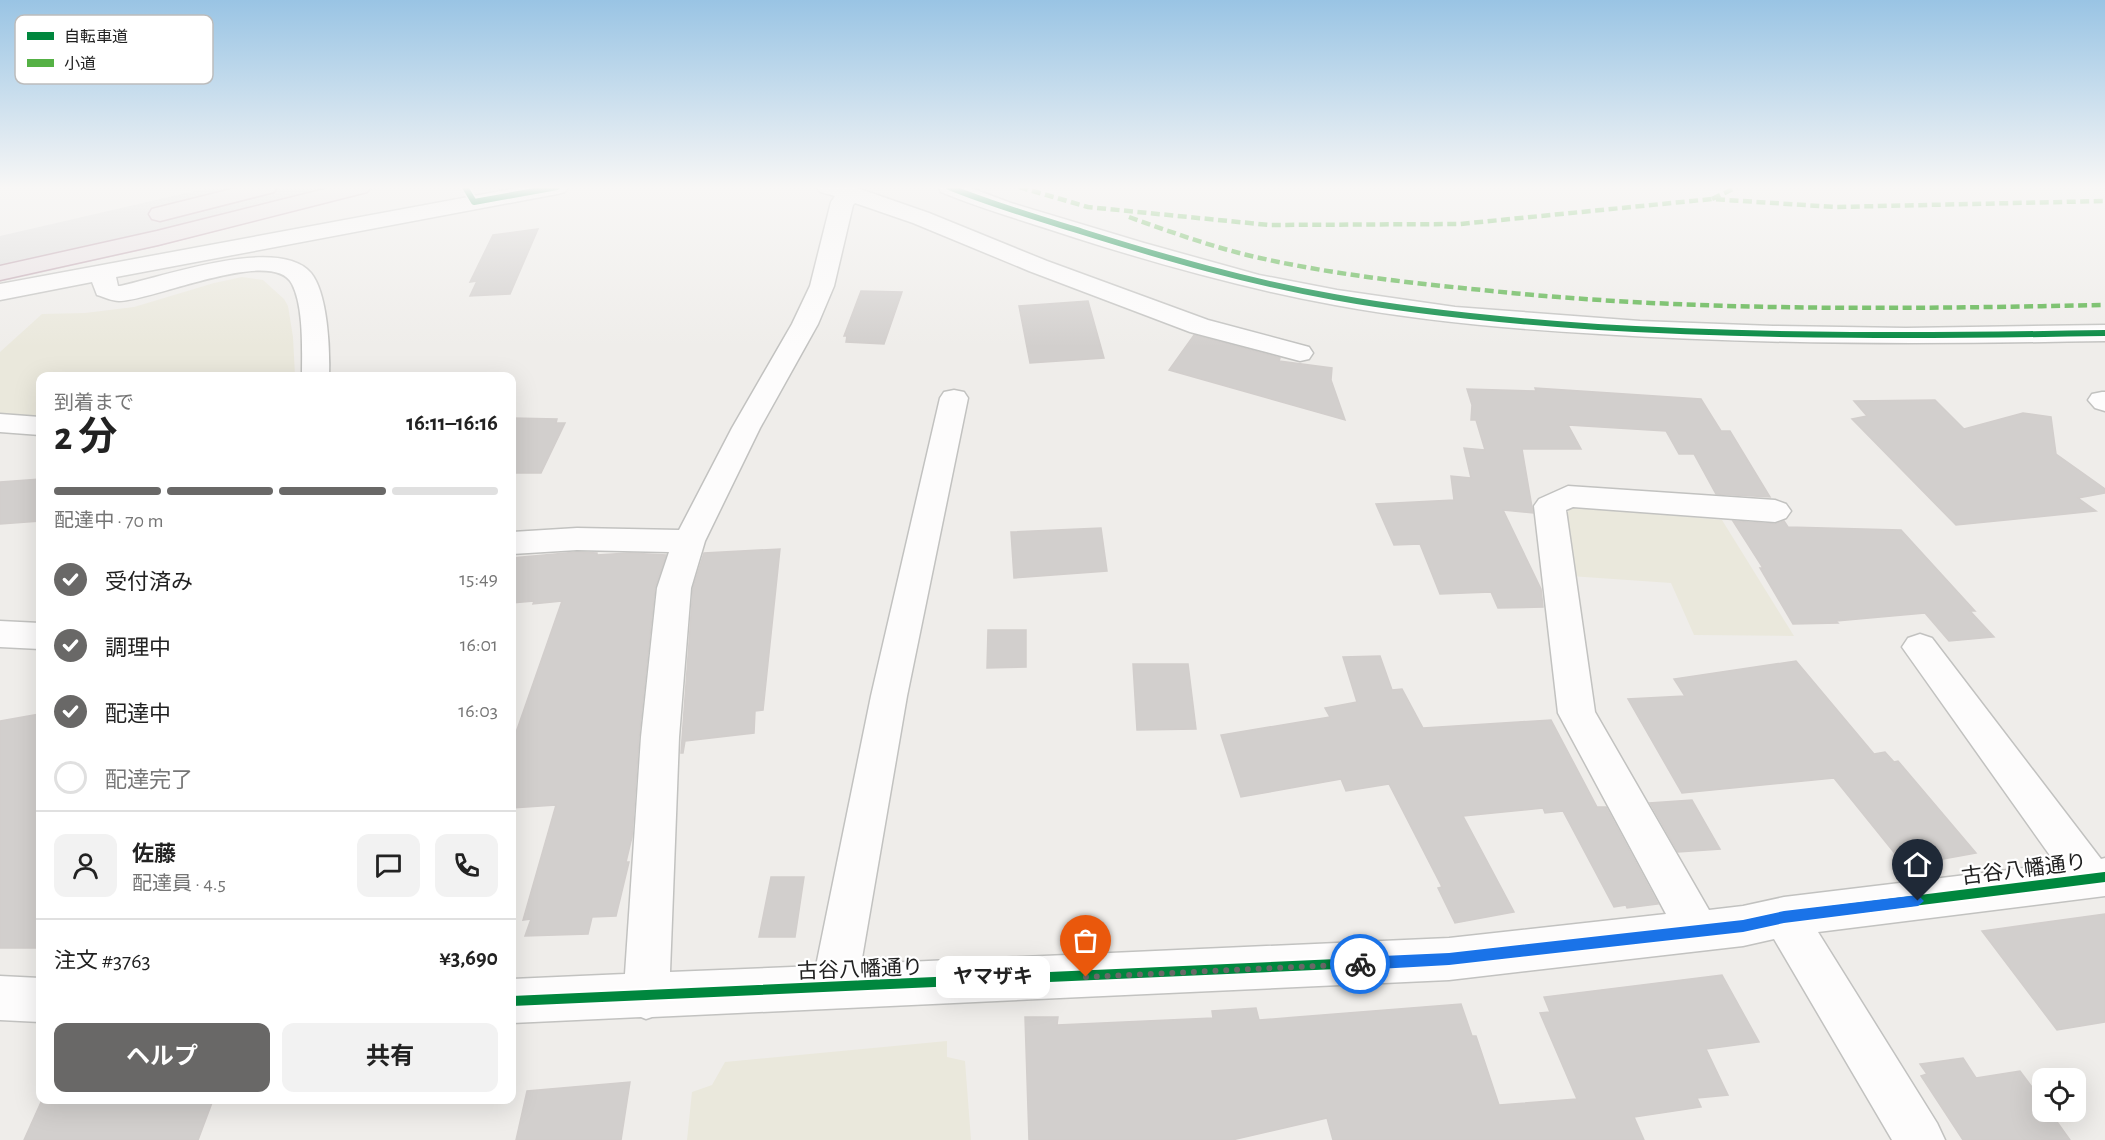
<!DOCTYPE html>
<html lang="ja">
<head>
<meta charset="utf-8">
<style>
  body { margin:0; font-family:"Alegreya Sans","Noto Sans JP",sans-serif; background:#f2f2f2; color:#222; height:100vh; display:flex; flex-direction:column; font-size:22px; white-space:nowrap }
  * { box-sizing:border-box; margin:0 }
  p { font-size:20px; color:#767676 }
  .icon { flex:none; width:33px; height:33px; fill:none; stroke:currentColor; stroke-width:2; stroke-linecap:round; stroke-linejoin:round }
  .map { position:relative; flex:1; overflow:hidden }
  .drawer { position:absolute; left:36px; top:372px; width:480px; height:732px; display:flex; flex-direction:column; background:#fff; border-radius:12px; box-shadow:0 6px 24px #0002 }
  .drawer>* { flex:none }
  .controls { position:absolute; left:2032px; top:1068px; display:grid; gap:12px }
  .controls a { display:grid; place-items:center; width:54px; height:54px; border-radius:12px; background:#fff; box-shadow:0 6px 24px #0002; font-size:30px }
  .pin { position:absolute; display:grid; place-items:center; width:51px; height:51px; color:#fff; margin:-62px -26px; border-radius:50% 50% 50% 0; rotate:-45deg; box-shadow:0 0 6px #0007 }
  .pin .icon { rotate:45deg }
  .courier { position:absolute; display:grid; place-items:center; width:60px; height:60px; margin:-30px; border:4px solid #1a73e8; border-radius:50%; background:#fff; color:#222; box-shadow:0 2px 8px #0007 }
  .bubble { position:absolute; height:42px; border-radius:12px; background:#fff; box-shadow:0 6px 24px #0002; font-size:20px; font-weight:700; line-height:42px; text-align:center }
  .overview em { font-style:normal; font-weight:700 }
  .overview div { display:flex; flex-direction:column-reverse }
  .overview { display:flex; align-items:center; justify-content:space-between; height:102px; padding:0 18px }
  h1 { font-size:39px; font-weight:700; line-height:45px }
  .bar { display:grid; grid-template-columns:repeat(4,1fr); gap:9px 6px; align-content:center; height:72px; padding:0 18px }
  .bar i { height:8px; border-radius:4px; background:#e0e0e0 }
  .bar .on { background:#696867 }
  .bar p { grid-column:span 4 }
  .line { display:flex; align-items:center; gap:15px; padding:0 18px; border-top:2px solid #e0e0e0 }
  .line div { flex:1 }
  .round { display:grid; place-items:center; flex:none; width:63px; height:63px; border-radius:12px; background:#f2f2f2 }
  ol { padding:0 18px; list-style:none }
  li { display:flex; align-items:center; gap:18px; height:66px }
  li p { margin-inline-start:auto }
  li .icon { padding:6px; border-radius:50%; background:#696867; color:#fff; stroke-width:4 }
  li:last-child { color:#767676 }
  li i { width:33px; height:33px; border:3px solid #e0e0e0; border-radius:50% }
  .primary-button { display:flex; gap:12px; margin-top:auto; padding:12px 18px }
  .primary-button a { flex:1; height:69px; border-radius:12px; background:#696867; color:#fff; font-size:24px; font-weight:700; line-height:69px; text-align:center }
  .primary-button a+a { background:#f2f2f2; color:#222 }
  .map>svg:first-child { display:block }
</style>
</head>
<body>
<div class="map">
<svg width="2105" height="1140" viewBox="0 0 2105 1140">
  <rect width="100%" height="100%" fill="#efedea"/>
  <path fill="#dedddc" d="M 212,187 L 386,187 L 156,247 L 0,282 L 0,236 Z"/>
  <g fill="#eae8dc">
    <path d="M 242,277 L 263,280 L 284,299 L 288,306 L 293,337 L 295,376 L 40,376 L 40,418 L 0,417 L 0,352 L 42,314 L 85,313 L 134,307 L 214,283 Z"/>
    <path d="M 1573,506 L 1722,520 L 1794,636 L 1694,635 L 1671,583 L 1570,576 L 1566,514 Z"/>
    <path d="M 947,1041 L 947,1057 L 965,1061 L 971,1140 L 687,1140 L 692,1092 L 712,1085 L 725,1062 Z"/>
  </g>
  <g fill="#d2cfcd" stroke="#d2cecc" stroke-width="1.5">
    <path d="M 538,229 L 510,294 L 470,296 L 477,281 L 470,282 L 493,235 Z"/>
    <path d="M 861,291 L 902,292 L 884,344 L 846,342 L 847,336 L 844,336 Z"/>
    <path d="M 1088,301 L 1104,358 L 1030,363 L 1019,306 Z"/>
    <path d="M 1194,335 L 1280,358 L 1279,361 L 1332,368 L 1331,380 L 1345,420 L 1169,370 Z"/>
    <path d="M 1535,388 L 1701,399 L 1721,431 L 1730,431 L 1770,497 L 1716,494 L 1694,454 L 1679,454 L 1666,431 L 1568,425 L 1581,449 L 1522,449 L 1533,513 L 1503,510 L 1541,589 L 1543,607 L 1498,608 L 1491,592 L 1440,594 L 1420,544 L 1394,545 L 1376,504 L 1454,500 L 1451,476 L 1471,478 L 1464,448 L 1485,450 L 1476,420 L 1471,420 L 1472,405 L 1467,389 L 1536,391 Z"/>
    <path d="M 1935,400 L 1964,429 L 2023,413 L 2051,417 L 2056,454 L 2105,489 L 2105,493 L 2078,498 L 2096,511 L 1956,525 L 1852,419 L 1867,416 L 1854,401 Z"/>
    <path d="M 512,418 L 557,419 L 556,423 L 565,423 L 541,473 L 512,473 Z"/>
    <path d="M 40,479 L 40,521 L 0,524 L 0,482 Z"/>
    <path d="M 1733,521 L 1775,524 L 1784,521 L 1788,527 L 1901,530 L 1975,611 L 1970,611 L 1994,637 L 1949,641 L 1925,613 L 1836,621 L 1838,623 L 1793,624 L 1760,568 L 1763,568 Z"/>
    <path d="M 1101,528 L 1107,571 L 1014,578 L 1011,532 Z"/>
    <path d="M 780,549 L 763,710 L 755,711 L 754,733 L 685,741 L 683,753 L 681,753 L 693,588 L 704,553 Z"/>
    <path d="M 577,552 L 597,553 L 597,555 L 629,553 L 666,555 L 655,588 L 639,737 L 632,837 L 626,862 L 629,862 L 616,916 L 592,917 L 588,934 L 525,936 L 531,919 L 523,920 L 556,805 L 512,808 L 512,744 L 562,601 L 533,604 L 534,601 L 512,603 L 512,558 Z"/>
    <path d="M 988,630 L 1026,630 L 1026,667 L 987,668 Z"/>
    <path d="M 1380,656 L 1392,690 L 1402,689 L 1423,728 L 1551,720 L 1597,807 L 1606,807 L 1658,904 L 1627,908 L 1626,905 L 1614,907 L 1563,811 L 1545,813 L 1543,808 L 1463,816 L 1514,912 L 1455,923 L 1438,888 L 1442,887 L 1389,784 L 1346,791 L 1341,779 L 1241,797 L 1221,735 L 1330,717 L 1325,708 L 1357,702 L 1343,657 Z"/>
    <path d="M 1796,661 L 1874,754 L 1885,752 L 1894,762 L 1898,761 L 1976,853 L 1905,866 L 1834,778 L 1682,793 L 1628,699 L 1685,696 L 1674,679 Z"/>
    <path d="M 1133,664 L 1188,664 L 1196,729 L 1137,730 Z"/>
    <path d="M 40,714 L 40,948 L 0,948 L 0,721 Z"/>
    <path d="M 1692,800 L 1720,849 L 1678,852 L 1650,803 Z"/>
    <path d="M 771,877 L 804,877 L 795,937 L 759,937 Z"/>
    <path d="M 2105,914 L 2105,1022 L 2057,1030 L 1982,931 Z"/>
    <path d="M 1722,975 L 1759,1042 L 1706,1049 L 1728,1095 L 1697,1098 L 1701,1107 L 1634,1117 L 1644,1140 L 1333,1140 L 1327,1118 L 1232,1140 L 1029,1140 L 1025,1017 L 1058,1017 L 1057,1025 L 1213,1018 L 1212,1011 L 1256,1008 L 1259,1020 L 1461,1004 L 1472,1036 L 1476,1036 L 1499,1105 L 1577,1099 L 1540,1013 L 1550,1012 L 1544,997 Z"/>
    <path d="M 1963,1058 L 1976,1078 L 2020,1071 L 2043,1102 L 2043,1112 L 2050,1112 L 2070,1140 L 1963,1140 L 1921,1076 L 1927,1074 L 1920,1064 Z"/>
    <path d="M 630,1082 L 621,1140 L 516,1140 L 527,1091 Z"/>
    <path d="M 42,1100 L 213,1100 L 198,1140 L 24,1140 Z"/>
  </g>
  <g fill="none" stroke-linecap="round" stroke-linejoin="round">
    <defs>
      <g id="minor">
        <path d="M 522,187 L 568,187 L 565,192 L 557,194 L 116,277 L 118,286 L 120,286 C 163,277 278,235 311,273 C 328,294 330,351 329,376 L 302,376 C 302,350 304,307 292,284 C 273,246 152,301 119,301 C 112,301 104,297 97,295 L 92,282 L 0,300 L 0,284 Z"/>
        <path d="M 817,187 L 852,187 L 860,189 L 929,213 L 1047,261 L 1208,320 L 1309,347 L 1313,353 L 1309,359 L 1300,361 L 1190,332 L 1029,271 L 913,223 L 855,203 L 853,205 L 834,286 L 818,324 L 760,428 L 705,541 L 691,588 L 679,737 L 670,972 L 816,966 L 871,696 L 940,398 L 944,392 L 954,390 L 964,392 L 968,398 L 907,696 L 861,964 L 1449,938 L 1666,914 L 1558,713 L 1534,506 L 1539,499 L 1568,486 L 1775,500 L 1786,504 L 1791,511 L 1786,518 L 1775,522 L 1573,507 L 1566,510 L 1595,712 L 1709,910 L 1743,906 L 1784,897 L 2056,864 L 1902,647 L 1908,638 L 1920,634 L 1932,638 L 2101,859 L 2105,858 L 2105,896 L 1818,932 L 1937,1123 L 1945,1140 L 1892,1140 L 1774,939 L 1743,946 L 1449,980 L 652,1017 L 646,1019 L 641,1017 L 512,1023 L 512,979 L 625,974 L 641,737 L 657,588 L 669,552 L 577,550 L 512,554 L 512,532 L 577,528 L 679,530 L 732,428 L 792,324 L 810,286 L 831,202 L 835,196 L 820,192 Z"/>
        <path d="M 938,187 L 968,187 L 1011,203 L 1144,243 L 1259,275 L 1337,290 L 1455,307 L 1640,321 L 1773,326 L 1906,328 L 2105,325 L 2105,341 C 1937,344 1768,345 1600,334 C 1511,329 1422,321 1335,305 C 1247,289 1161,265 1076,238 C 1031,223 985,210 941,192 Z"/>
        <path d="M 2102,392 L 2105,392 L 2105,411 L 2095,408 L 2088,400 L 2092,394 Z"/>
        <path d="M 0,414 L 40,417 L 40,435 L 0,432 Z"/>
        <path d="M 0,621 L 40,623 L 40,649 L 0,647 Z"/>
        <path d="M 0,976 L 40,978 L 40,1022 L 0,1020 Z"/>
      </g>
      <g id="highway">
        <path d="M 240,187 L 277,187 L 274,192 L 160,221 L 152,219 L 149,214 L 152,209 Z"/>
        <path d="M 333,187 L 370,187 L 367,192 L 158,245 L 0,280 L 0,266 L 157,231 Z"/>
      </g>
    </defs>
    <use href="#minor" stroke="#c2c2c0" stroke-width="3"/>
    <use href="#highway" stroke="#c1a5b1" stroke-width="3"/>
    <use href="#minor" fill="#fdfcfc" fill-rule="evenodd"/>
    <use href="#highway" fill="#eae2e4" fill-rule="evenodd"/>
    <g stroke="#55b145" stroke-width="4.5" stroke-dasharray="9 4.5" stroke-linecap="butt">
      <path d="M 1019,187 L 1088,207 L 1269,225 L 1460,224 L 1712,199 L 1835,207 L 2105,201"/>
      <path d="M 1712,199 L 1737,187"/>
      <path d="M 1129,217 C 1168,231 1207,245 1247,255 C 1327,274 1410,283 1492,291 C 1695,312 1900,309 2105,305"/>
    </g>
    <defs>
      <g id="cycleway-far1">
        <path d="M 465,187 L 474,202 L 557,187"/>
        <path d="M 949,187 C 993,205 1038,218 1083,232 C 1166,258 1249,282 1334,297 C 1421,313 1510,321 1598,327 C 1767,337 1936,336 2105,333"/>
      </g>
      <path id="cycleway" d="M 512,1001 L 1449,959 L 1743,926 L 1784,917 L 2105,877"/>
    </defs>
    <use href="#cycleway-far1" stroke="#fff" stroke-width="9"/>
    <use href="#cycleway" stroke="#fff" stroke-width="14"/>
    <use href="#cycleway-far1" stroke="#00873e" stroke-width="6"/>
    <use href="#cycleway" stroke="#00873e" stroke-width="10"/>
  </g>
  <linearGradient id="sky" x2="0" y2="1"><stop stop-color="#99c4e4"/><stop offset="0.54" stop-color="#f8f7f6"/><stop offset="1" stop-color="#f8f7f6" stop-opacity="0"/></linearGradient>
  <rect width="2105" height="347" fill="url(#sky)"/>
  <path fill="#1a73e8" d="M 1918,895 L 1924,901 L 1918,906 L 1784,923 L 1743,932 L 1449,965 L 1360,970 L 1356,968 L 1354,964 L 1356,959 L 1360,957 L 1449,953 L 1743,920 L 1784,911 Z"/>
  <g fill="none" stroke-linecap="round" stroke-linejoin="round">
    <path stroke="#696867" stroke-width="6" stroke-dasharray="0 10.8" d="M 1086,977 L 1360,964"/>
  </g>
  <g text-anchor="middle" stroke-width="4.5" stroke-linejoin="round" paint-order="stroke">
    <g font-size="21" fill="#212121" stroke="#fff">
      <text transform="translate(2024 869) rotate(-7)" y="7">古谷八幡通り</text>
      <text transform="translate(860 969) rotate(-2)" y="7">古谷八幡通り</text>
    </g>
  </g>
  <rect x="15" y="15" width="198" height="69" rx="9" fill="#fff" stroke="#bcbcbc" stroke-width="1.5"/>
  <rect x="27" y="32" width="27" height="8" fill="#00873e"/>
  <rect x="27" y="59" width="27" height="8" fill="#55b145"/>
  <g font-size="16" fill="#212121">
    <text x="64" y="42">自転車道</text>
    <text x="64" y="69">小道</text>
  </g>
</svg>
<div class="controls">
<a><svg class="icon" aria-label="locate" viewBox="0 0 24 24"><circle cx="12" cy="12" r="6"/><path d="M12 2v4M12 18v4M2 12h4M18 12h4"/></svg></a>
</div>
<div class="pin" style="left:1086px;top:977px;background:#ea580c"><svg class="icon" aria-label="bag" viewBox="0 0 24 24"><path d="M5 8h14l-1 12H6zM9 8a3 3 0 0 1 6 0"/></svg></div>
<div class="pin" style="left:1918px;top:901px;background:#1f2937"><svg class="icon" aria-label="home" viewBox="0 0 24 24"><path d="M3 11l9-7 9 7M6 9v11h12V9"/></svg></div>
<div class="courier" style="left:1360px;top:964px"><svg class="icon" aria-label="bike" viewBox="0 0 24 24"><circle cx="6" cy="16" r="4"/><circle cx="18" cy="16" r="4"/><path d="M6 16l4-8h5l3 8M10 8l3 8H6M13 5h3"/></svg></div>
<div class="bubble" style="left:936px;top:956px;width:114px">ヤマザキ</div>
<section class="drawer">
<div class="overview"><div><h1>2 分</h1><p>到着まで</p></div><em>16:11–16:16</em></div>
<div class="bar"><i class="on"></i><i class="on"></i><i class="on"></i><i></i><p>配達中 · 70 m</p></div>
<ol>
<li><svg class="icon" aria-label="check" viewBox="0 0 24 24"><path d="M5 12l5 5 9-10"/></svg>受付済み<p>15:49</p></li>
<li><svg class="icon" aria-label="check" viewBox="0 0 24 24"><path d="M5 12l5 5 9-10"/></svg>調理中<p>16:01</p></li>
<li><svg class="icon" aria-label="check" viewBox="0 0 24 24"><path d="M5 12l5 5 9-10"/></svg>配達中<p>16:03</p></li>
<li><i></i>配達完了</li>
</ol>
<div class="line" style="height:108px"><a class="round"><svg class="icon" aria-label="person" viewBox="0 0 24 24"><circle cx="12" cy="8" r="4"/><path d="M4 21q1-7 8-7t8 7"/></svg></a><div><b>佐藤</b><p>配達員 · 4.5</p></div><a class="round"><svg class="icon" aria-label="chat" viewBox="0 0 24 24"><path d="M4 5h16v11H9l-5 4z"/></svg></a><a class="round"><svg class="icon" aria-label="phone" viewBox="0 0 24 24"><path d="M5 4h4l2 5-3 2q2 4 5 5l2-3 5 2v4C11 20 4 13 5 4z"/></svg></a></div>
<div class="line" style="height:78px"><div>注文 #3763</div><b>¥3,690</b></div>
<div class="primary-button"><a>ヘルプ</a><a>共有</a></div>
</section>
</div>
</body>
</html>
